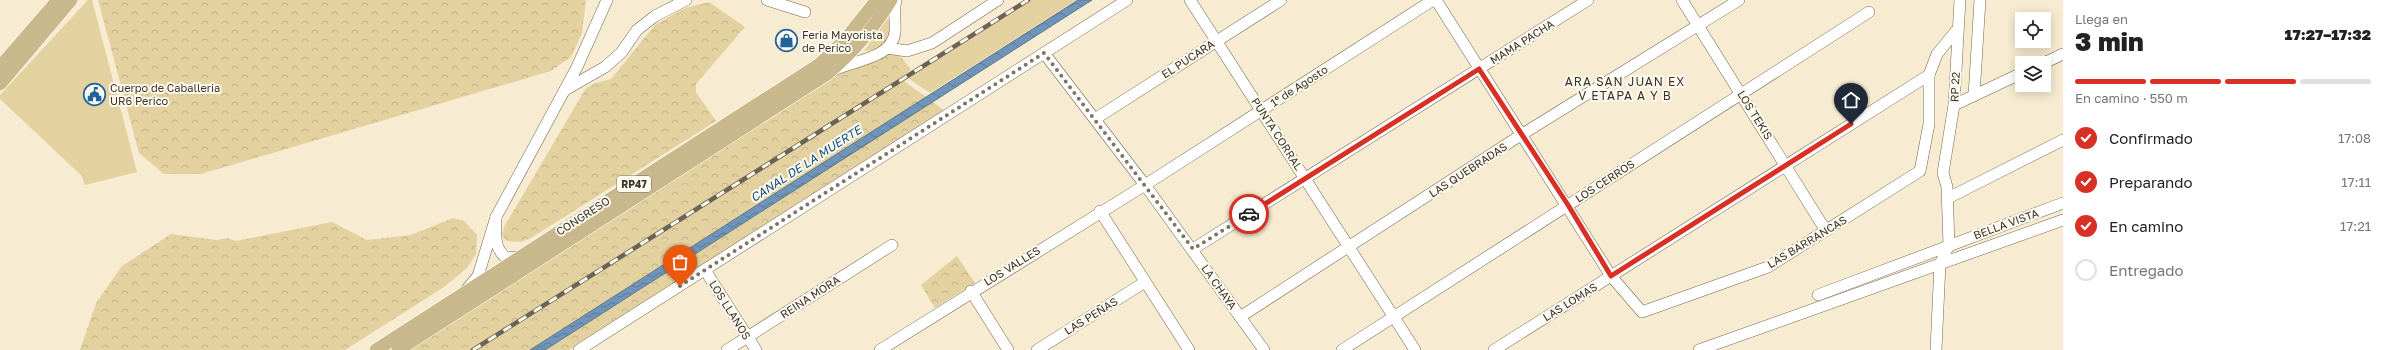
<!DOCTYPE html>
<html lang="es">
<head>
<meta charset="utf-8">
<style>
  body { margin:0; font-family:"Golos Text",sans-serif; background:#f2f2f2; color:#222; height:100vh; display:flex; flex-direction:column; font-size:15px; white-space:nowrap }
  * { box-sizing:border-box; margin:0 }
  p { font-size:13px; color:#767676 }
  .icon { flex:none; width:22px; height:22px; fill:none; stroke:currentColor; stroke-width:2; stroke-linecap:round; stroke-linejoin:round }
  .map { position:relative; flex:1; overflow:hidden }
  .panel { display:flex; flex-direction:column; background:#fff; width:320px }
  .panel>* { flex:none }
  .tools { position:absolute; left:2015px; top:12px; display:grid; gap:8px }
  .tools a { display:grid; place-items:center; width:36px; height:36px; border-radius:0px; background:#fff; box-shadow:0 2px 10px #0003; font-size:20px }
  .pin { position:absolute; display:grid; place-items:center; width:34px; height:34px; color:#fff; margin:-41px -17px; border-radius:50% 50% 50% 0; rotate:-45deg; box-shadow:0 0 4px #0007 }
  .pin .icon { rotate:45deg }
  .courier { position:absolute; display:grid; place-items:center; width:40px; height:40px; margin:-20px; border:3px solid #d93025; border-radius:50%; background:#fff; color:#222; box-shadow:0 1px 5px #0007 }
  .head em { font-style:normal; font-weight:800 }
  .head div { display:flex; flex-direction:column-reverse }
  .head { display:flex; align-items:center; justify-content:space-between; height:68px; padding:0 12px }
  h1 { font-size:26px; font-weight:800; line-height:30px }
  .bar { display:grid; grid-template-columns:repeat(4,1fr); gap:6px 4px; align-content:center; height:48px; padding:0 12px }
  .bar i { height:5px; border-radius:3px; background:#e0e0e0 }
  .bar .current { background:#d93025 }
  .bar p { grid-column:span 4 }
  ol { padding:0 12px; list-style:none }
  li { display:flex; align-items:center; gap:12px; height:44px }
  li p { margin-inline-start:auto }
  li .icon { padding:4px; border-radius:50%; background:#d93025; color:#fff; stroke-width:4 }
  li:last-child { color:#767676 }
  li i { width:22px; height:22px; border:2px solid #e0e0e0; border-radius:50% }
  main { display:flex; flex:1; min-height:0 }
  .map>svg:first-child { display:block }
</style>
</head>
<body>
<main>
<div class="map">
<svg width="2063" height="350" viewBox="0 0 2063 350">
  <defs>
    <pattern id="park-crowns" width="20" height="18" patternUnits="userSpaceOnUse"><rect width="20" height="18" fill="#e4d1a0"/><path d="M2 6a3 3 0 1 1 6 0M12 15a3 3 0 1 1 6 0" fill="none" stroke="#c4b48a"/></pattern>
    <pattern id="water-waves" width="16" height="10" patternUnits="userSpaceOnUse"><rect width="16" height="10" fill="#6e95b9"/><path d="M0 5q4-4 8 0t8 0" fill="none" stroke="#5c7a97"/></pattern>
  </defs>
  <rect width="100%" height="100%" fill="#f7ecd1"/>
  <g fill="#e4d1a0">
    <path d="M 88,0 L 92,0 L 137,172 L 85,185 L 81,175 L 0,99 L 0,95 Z"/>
    <path d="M 1030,0 L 1076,0 L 930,93 L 908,78 Z"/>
    <path d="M 888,18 C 894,37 883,51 864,51 Z"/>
  </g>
  <g fill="url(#park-crowns)">
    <path d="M 98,0 L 586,0 L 582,33 L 571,57 L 551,71 L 201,174 L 164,174 L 139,153 Z"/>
    <path d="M 709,2 L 745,27 L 696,84 L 696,92 L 716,121 L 531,238 L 521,242 L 506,241 L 502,235 L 504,227 L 586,88 L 596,83 L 611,79 L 655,25 L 685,8 Z"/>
    <path d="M 893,46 L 911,70 L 900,78 L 945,111 L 569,350 L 404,350 L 830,74 Z"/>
    <path d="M 453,218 L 464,221 L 477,235 L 476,254 L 467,268 L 444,287 L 345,350 L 80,350 L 96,303 L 122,266 L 171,234 L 217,240 L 228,238 L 236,241 L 332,222 L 367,240 L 411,235 Z"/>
    <path d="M 957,256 L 975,283 L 935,308 L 921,285 Z"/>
  </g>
  <path fill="url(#water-waves)" stroke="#5f788f" d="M 1078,0 L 1092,0 L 545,350 L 530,350 Z"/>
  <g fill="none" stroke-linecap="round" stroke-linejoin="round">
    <defs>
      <g id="minor">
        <path d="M 767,0 L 805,12"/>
        <path d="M 1190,0 L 1415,350"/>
        <path d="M 1436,0 L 1611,276 L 1642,312 L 1768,267 L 1920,171 L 1929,124 L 1929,75 L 1937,54 L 1956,31"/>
        <path d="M 1682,0 L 1826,231"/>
        <path d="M 887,48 L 907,51 L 932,43 L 998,0"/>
        <path d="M 1044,53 L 1145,185 L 1264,350"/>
        <path d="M 2044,63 L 2063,54"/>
        <path d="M 834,70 C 854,60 892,59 895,32 C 896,21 893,11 896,0"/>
        <path d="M 565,90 L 605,67 L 621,53 L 637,30 L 655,16 L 686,0"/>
        <path d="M 1974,96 L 1980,0"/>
        <path d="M 1954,105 L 2022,73"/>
        <path d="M 1095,119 L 1281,0"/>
        <path d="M 1948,198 L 2063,140"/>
        <path d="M 1100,211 L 1189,350"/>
        <path d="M 496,217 L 577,67 L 607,0"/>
        <path d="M 1193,249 L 1588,0"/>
        <path d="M 705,270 L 756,350"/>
        <path d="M 467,289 L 478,276 L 496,217 C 496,234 493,247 506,258 L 519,257"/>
        <path d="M 971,291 L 1008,350"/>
        <path d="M 1818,295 L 2063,203"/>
        <path d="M 1240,317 L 1521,135 L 1739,0"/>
        <path d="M 579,350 L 1127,0"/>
        <path d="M 727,350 L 892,245"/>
        <path d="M 880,350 L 1145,185 L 1433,0"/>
        <path d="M 1037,350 L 1145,282"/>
        <path d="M 1342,350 L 1869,12"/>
        <path d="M 1494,350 L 1929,75"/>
        <path d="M 1699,350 L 2063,220"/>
        <path d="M 1936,350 L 1940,264 L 1949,245 L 1947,187 L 1943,173 L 1954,105 L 1960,0"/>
      </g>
      <g id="major">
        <path d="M 0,67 L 58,0"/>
        <path d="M 0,84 L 71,0"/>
        <path d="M 376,350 L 820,64 L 844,41 L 877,0"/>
        <path d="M 398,350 L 827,74 C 852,53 874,28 891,0"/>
      </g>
    </defs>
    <use href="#minor" stroke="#716850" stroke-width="12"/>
    <use href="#major" stroke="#fff" stroke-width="14"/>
    <use href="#minor" stroke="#fff" stroke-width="11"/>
    <use href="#major" stroke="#c8b88b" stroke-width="13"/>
    <defs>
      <path id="rail" d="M 473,350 L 1028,0"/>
    </defs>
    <use href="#rail" stroke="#6b6456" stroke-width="4.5"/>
    <use href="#rail" stroke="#fefaef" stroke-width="3" stroke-dasharray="9" stroke-linecap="butt"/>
  </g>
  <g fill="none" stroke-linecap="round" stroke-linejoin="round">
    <path stroke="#7d7666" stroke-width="4" stroke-dasharray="0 7.2" d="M 680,286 L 1044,53 L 1193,249 L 1249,214"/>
    <path stroke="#d93025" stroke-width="5" d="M 1249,214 L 1479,69 L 1568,205 L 1611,276 L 1851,124"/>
  </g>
  <defs>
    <symbol id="shop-ring" viewBox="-11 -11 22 22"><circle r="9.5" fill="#fefaef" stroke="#216499" stroke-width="1.5"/><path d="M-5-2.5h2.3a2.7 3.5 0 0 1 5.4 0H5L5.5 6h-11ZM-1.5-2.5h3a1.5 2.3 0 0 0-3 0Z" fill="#216499"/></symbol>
    <symbol id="civic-ring" viewBox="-11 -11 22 22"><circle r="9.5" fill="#fefaef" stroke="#216499" stroke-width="1.5"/><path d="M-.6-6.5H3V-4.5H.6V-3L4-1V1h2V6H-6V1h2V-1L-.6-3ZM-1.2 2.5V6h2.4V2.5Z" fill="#216499"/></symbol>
  </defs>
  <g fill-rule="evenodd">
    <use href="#shop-ring" x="774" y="28" width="25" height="25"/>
    <use href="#civic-ring" x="82" y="82" width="25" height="25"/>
  </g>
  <g text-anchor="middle" stroke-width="4" stroke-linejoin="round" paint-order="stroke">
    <rect fill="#fefaef" stroke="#767166" stroke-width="1" x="617" y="176" width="34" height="16" rx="3"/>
    <g font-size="10" font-weight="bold" fill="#3b362c">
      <text x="634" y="188">RP47</text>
    </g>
    <g font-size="11" fill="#3b362c" stroke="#fefaef" text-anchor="start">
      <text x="802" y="39">Feria Mayorista<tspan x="802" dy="13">de Perico</tspan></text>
      <text x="110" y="92">Cuerpo de Caballeria<tspan x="110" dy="13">UR6 Perico</tspan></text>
    </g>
    <g font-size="11" fill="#3b362c" stroke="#fefaef">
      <text transform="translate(1522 42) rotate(-32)" y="4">MAMA PACHA</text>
      <text transform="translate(1188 59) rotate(-33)" y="4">EL PUCARA</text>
      <text transform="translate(1299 86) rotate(-33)" y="4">1º de Agosto</text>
      <text transform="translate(1955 87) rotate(-87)" y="4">RP 22</text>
      <text transform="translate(1755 115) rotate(58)" y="4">LOS TEKIS</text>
      <text transform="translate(1277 134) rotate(57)" y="4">PUNTA CORRAL</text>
      <text transform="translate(1468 170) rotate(-33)" y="4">LAS QUEBRADAS</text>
      <text transform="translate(1605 181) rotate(-33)" y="4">LOS CERROS</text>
      <text transform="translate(583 216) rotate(-33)" y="4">CONGRESO</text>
      <text transform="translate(2006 224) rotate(-20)" y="4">BELLA VISTA</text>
      <text transform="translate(1807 242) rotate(-31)" y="4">LAS BARRANCAS</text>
      <text transform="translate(1012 266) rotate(-32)" y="4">LOS VALLES</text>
      <text transform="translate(1219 287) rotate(55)" y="4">LA CHAYA</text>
      <text transform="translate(810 297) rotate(-33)" y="4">REINA MORA</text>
      <text transform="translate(1570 302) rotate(-32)" y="4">LAS LOMAS</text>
      <text transform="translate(730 310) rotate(58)" y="4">LOS LLANOS</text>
      <text transform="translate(1091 316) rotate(-32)" y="4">LAS PEÑAS</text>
    </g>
    <g font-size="12" letter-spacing="1" fill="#3b362c" stroke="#fefaef">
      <text x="1625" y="86">ARA SAN JUAN EX<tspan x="1625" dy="14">V ETAPA A Y B</tspan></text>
    </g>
    <g font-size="12" font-style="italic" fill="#135180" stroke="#fefaef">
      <text transform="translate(806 164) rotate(-33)" y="4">CANAL DE LA MUERTE</text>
    </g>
  </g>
</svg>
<div class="tools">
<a><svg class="icon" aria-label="locate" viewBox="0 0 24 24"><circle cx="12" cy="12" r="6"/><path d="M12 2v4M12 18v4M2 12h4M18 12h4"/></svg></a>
<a><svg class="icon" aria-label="layers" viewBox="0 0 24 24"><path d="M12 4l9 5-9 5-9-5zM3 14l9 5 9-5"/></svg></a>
</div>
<div class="pin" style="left:680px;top:286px;background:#ea580c"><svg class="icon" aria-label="bag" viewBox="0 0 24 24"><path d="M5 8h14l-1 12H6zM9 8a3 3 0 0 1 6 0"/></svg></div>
<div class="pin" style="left:1851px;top:124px;background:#1f2937"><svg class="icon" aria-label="home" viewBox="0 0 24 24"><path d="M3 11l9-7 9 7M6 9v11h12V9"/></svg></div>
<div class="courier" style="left:1249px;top:214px"><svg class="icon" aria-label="car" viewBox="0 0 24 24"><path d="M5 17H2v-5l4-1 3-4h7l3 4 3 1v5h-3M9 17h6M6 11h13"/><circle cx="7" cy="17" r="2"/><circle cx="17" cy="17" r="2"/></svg></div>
</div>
<section class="panel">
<div class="head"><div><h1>3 min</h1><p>Llega en</p></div><em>17:27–17:32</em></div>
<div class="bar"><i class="current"></i><i class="current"></i><i class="current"></i><i></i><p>En camino · 550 m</p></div>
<ol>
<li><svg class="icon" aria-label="check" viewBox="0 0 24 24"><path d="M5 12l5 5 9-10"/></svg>Confirmado<p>17:08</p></li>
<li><svg class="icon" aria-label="check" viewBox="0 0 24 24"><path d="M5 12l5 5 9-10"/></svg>Preparando<p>17:11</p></li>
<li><svg class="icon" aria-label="check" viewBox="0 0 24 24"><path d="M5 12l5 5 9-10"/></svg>En camino<p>17:21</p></li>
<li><i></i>Entregado</li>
</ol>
</section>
</main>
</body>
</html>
